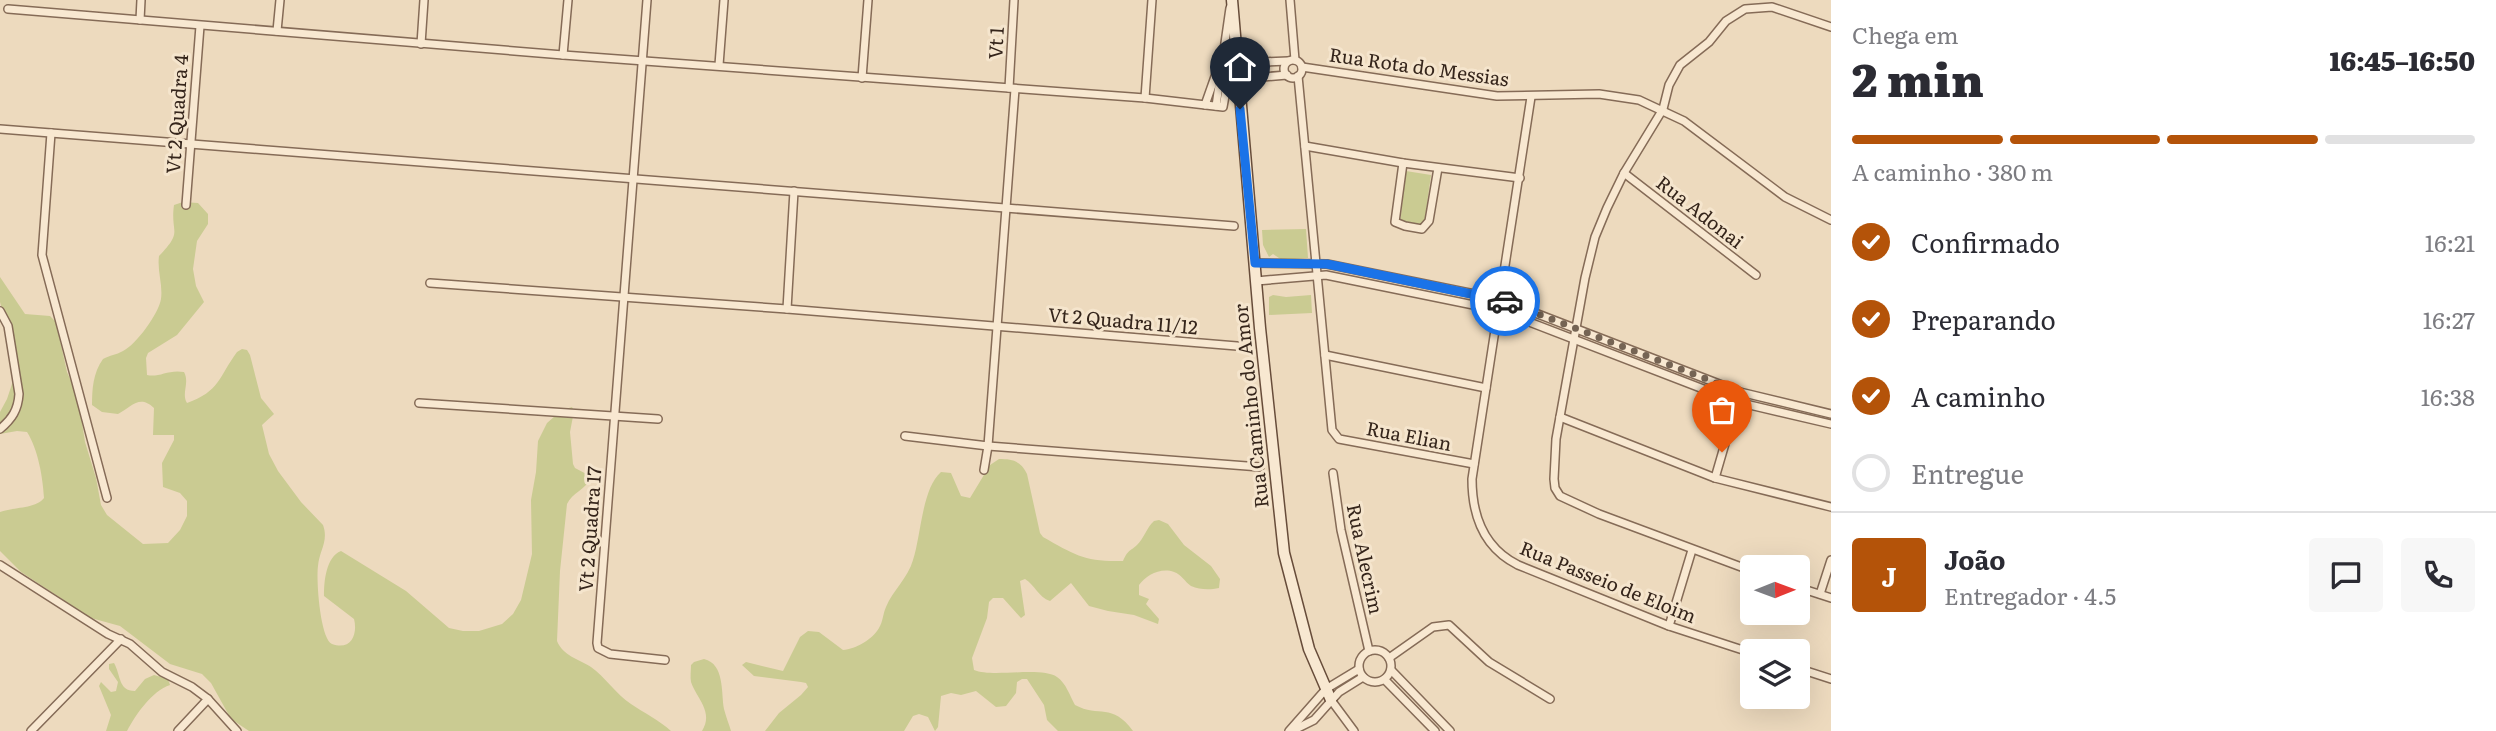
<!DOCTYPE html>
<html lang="pt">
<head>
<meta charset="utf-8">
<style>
  body { margin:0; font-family:Literata,serif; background:#f7f7f7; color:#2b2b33; height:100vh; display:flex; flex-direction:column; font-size:26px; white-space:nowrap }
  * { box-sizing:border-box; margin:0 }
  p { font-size:23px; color:#7c7c81 }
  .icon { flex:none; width:38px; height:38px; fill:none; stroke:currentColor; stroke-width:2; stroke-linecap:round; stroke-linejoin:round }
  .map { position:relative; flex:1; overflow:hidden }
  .details { display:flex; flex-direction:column; background:#fff; width:665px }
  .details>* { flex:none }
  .needle { width:46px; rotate:89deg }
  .controls { position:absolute; left:1740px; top:555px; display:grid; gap:14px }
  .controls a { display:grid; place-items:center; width:70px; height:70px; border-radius:7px; background:#fff; box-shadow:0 7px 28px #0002; font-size:35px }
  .pin { position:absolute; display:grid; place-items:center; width:60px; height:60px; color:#fff; margin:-72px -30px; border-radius:50% 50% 50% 0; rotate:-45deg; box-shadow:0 0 7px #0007 }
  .pin .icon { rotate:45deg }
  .courier { position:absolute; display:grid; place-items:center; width:70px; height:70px; margin:-35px; border:5px solid #1a73e8; border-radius:50%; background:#fff; color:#222; box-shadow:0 2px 9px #0007 }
  .overview em { font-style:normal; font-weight:800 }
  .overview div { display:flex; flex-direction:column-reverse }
  .overview { display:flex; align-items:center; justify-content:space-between; height:119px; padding:0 21px }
  h1 { font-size:46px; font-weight:800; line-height:52px }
  .bar { display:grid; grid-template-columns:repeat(4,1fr); gap:10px 7px; align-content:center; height:84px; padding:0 21px }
  .bar i { height:9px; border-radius:5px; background:#e1e1e2 }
  .bar .on { background:#b45309 }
  .bar p { grid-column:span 4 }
  .line { display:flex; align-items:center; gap:18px; padding:0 21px; border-top:2px solid #e1e1e2 }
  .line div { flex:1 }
  .round { display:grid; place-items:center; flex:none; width:74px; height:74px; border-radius:7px; background:#f7f7f7 }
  ol { padding:0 21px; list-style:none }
  li { display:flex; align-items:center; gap:21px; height:77px }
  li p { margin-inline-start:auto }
  li .icon { padding:7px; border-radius:50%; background:#b45309; color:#fff; stroke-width:4 }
  li:last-child { color:#7c7c81 }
  li i { width:38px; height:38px; border:4px solid #e1e1e2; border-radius:50% }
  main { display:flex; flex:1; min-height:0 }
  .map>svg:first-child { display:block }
</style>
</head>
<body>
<main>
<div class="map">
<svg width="1831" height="731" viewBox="0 0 1831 731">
  <rect width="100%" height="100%" fill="#eddabe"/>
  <g fill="#cacb92">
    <path d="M 1406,171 L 1431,175 L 1424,225 L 1400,224 Z"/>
    <path d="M 183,202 L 198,203 L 208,214 L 208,224 L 197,241 L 193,269 L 196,286 L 204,302 L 177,335 L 148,353 L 146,358 L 147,375 C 159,378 168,369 184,372 C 190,383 181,393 187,403 C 220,391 218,378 237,352 L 242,349 L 247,350 L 250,355 L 261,398 L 274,414 L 262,425 L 269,454 L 278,471 L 301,502 L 323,525 C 329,541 319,551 318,566 C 316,579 320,639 332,644 C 351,651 358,634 354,619 L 324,596 C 324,581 326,557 341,551 L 406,591 L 449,628 L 463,631 L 479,631 L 502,624 L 513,614 L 521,600 L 532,554 L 531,500 L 536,472 L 538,441 L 547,423 L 562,410 L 572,407 L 574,411 L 570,432 L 573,464 L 575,468 L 592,477 C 586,489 572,493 567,504 L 560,571 L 557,641 C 563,656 579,659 591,667 C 605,677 616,694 631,704 C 644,713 659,720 671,731 L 249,731 L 231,719 L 211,683 L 202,674 L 170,664 L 120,626 L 91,618 L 21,572 L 0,551 L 0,512 C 13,507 36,509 44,498 C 43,478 38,449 27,432 L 17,431 L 0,434 L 0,412 L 7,399 L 17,369 L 0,302 L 0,277 L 25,314 L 50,316 L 56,322 L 67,372 L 78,397 L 85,442 L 96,478 L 101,505 L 107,515 L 143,544 L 168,543 L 180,530 L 187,516 L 187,501 L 180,493 L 163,487 L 162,463 L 174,440 L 174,435 L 153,435 L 154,408 C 139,394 132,407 118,414 L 102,412 L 92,405 C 92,389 93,373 103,359 C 110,355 116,355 123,351 C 136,345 159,313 161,299 C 163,285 157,271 159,256 C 184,230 170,234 174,205 Z"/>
    <path d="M 1306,229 L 1308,258 L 1282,260 L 1273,254 L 1269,257 L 1263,245 L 1262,230 Z"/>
    <path d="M 1273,295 L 1286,297 L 1311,295 L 1312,313 L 1269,315 L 1269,297 Z"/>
    <path d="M 999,459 C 1013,459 1021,461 1027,474 L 1040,533 L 1043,537 C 1075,555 1085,562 1123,561 C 1128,550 1129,552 1137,545 C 1144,538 1147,527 1154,521 L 1159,520 L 1168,524 L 1184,545 L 1211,566 L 1220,579 L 1219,588 C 1210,590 1200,590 1191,586 C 1185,582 1181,574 1174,572 C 1161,567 1146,575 1139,585 L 1139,595 L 1149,599 L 1146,604 L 1159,619 L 1158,624 L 1134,615 L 1108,611 L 1089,606 L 1071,583 L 1050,601 C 1038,597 1035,585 1025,579 L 1020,581 L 1025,615 L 1021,618 L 1003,598 L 993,598 L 989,602 L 987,618 L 972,658 L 974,670 C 993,678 1041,666 1057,677 C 1066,683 1070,696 1075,705 C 1099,718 1112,702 1133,731 L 1058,731 L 1047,720 L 1044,705 L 1027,679 L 1022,679 L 1017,682 L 1016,693 L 1006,706 L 996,707 L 976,691 L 961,695 L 951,693 L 941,696 L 938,727 L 935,731 L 928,717 L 919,714 L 913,716 L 904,731 L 765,731 L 779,713 L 801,695 L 808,687 L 806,683 L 801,682 L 754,676 L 742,665 L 746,662 L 783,671 L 800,637 L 808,631 L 819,632 L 843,650 C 856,649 873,639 879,628 C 883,622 883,613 886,607 C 893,590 908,578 913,560 C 921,536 922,488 941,472 L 951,473 L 961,496 L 970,498 L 990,465 Z"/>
    <path d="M 704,659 C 725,664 721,693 724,709 C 726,717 729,724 731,731 L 702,731 C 714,712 697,699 691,682 C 690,677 691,670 691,665 L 694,662 Z"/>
    <path d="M 114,663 C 121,675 118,691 135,691 L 145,679 L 154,675 L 168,679 L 170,685 C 152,691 136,714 127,731 L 106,731 L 111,715 L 99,686 L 101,682 L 111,692 L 116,691 L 118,682 L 109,669 L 109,664 Z"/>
  </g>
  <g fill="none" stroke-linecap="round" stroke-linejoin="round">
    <defs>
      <g id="street">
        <path d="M 647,0 L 597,643 L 598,648 L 610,654 L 665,660"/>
        <path d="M 1290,0 L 1295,60"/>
        <path d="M 8,9 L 563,55 L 1145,98 L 1223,107 L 1233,51"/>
        <path d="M 140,20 L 141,0"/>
        <path d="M 277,31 L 280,0"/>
        <path d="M 421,44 L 424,0"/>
        <path d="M 563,55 L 568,0"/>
        <circle cx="1293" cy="69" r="9"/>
        <path d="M 1237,63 L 1288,61"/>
        <path d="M 719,65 L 724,0"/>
        <path d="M 1302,67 L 1497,96 L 1599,94 L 1639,100 L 1684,121 L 1785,197 L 1831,220"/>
        <path d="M 1298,76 L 1332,430 L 1339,439 L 1474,464"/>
        <path d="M 862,78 L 868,0"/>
        <path d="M 1238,79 L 1287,75"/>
        <path d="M 1009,88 L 1014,0"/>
        <path d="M 1531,97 L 1472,479 C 1472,516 1484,548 1518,565 L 1669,626 L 1752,653"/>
        <path d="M 1145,98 L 1152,0"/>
        <path d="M 1205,105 L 1217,71"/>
        <path d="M 1216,106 L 1230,8"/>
        <path d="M 0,129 L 1234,226"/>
        <path d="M 51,133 L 42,255 L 107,498"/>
        <path d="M 1305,146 L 1403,163 L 1520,178"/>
        <path d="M 1403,163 L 1395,222 L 1405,226 L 1422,229 L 1429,221 L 1438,168"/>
        <path d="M 1624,173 L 1756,275"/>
        <path d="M 186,205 L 200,26"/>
        <path d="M 1255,263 L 1327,264 L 1499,299 L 1740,392 L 1831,414"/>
        <path d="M 1256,281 L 1326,275 L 1498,310 L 1737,402 L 1831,424"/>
        <path d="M 430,283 L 787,309 L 1249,347"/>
        <path d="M 787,309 L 794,191"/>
        <path d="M 0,311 L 8,326 L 19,394 C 18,410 12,419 0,429"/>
        <path d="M 1325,355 L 1486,388"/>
        <path d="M 419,403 L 658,419"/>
        <path d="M 1560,417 L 1715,478 L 1831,507"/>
        <path d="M 905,436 L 988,446 L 1260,467"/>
        <path d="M 984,470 L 988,446 L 1015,89"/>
        <path d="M 1333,473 L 1341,530 L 1369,651"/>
        <path d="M 1715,478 L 1740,392"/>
        <path d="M 0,565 L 108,634 L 130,644 L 162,672 L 192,687 L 208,699 L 237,731"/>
        <path d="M 1752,571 L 1599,514 L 1560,496 L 1555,488 L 1554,479 L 1556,439 L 1585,278 L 1595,237 L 1607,208 L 1624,173 L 1663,109 L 1669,85 L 1680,65 L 1709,42 L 1726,21 L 1745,9 L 1772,7 L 1831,27"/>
        <path d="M 1797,587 L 1831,598"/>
        <path d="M 1820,594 L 1831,560"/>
        <path d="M 1669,626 L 1692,550"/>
        <circle cx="1375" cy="666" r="16"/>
        <path d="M 1389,658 L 1433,627 L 1449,625 L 1489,662 L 1550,699"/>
        <path d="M 1797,668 L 1831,679"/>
        <path d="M 1391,670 L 1450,731"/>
        <path d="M 1385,680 L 1435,731"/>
        <path d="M 1331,700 L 1354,731"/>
        <path d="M 31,731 L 121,639"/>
        <path d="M 178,731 L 208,699"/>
        <path d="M 1289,731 L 1326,689 L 1359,669"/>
        <path d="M 1292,731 L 1314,720 L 1339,692 L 1363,677"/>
      </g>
      <path id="secondary" d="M 1232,0 L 1260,328 L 1284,553 L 1309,649 L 1331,700"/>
    </defs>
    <use href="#street" stroke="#856b57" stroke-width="10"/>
    <use href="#secondary" stroke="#674c3a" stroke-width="13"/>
    <use href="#street" stroke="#f8e8d1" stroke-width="7"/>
    <use href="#secondary" stroke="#f8e8d1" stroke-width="10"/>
  </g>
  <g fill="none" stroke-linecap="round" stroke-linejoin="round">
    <path stroke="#756454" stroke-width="7" stroke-dasharray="0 12.6" d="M 1505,301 L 1740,392 L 1722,452"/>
    <path stroke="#1a73e8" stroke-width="9" d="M 1240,109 L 1255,263 L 1327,264 L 1505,301"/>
  </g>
  <g text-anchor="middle" stroke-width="6" stroke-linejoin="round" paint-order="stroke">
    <g font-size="19" fill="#35251b" stroke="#f5e5cd">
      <text transform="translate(996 43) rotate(-87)" y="7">Vt 1</text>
      <text transform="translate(1419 67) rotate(8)" y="7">Rua Rota do Messias</text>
      <text transform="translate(177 114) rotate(-86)" y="7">Vt 2 Quadra 4</text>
      <text transform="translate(1700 212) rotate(38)" y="7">Rua Adonai</text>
      <text transform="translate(1123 321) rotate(5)" y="7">Vt 2 Quadra 11/12</text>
      <text transform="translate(1251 406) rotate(-96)" y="7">Rua Caminho do Amor</text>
      <text transform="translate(1409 436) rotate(11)" y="7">Rua Elian</text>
      <text transform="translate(590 529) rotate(-86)" y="7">Vt 2 Quadra 17</text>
      <text transform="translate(1365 559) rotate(78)" y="7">Rua Alecrim</text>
      <text transform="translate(1608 582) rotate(22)" y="7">Rua Passeio de Eloim</text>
    </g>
  </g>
</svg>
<div class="controls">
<a><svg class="needle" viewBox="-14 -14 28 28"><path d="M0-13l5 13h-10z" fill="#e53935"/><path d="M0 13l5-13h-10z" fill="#7c7c81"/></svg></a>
<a><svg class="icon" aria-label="layers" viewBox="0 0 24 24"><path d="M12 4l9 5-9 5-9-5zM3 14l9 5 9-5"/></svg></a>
</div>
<div class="pin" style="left:1722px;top:452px;background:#ea580c"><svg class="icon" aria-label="bag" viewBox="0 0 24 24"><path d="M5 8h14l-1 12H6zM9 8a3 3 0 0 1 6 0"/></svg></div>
<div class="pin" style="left:1240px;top:109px;background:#1f2937"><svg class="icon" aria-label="home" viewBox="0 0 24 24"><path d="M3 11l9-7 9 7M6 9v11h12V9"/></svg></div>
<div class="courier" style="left:1505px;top:301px"><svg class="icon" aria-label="car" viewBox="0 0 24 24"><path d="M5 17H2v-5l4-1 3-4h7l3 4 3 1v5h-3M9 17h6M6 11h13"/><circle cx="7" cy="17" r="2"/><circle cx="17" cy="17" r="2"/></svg></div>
</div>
<section class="details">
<div class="overview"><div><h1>2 min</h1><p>Chega em</p></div><em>16:45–16:50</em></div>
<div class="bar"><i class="on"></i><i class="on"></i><i class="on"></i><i></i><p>A caminho · 380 m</p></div>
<ol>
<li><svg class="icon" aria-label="check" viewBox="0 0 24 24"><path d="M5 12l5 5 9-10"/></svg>Confirmado<p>16:21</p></li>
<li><svg class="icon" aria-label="check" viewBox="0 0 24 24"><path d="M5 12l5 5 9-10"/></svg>Preparando<p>16:27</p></li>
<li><svg class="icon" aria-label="check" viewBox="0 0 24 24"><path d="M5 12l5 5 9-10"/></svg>A caminho<p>16:38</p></li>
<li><i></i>Entregue</li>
</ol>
<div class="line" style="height:126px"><b class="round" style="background:#b45309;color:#fff">J</b><div><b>João</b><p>Entregador · 4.5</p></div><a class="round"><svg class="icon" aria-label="chat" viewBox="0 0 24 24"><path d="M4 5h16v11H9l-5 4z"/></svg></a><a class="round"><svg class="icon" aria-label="phone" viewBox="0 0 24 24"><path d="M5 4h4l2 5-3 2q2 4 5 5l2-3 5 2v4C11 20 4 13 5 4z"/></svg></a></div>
</section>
</main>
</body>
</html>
